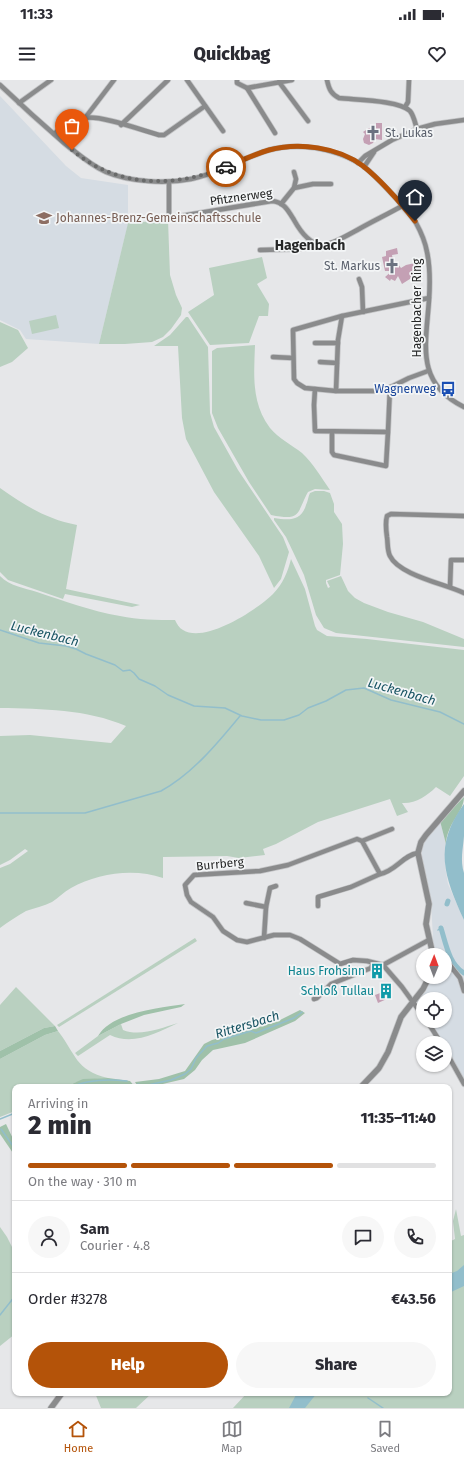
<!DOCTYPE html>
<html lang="en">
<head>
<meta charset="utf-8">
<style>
  body { margin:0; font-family:"Fira Sans",sans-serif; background:#f7f7f7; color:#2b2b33; height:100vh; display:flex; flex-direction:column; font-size:15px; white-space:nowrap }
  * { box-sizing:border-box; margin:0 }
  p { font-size:13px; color:#7c7c81 }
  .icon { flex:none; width:22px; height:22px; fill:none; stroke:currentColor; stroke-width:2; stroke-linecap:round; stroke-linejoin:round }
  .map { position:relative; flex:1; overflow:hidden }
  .side { position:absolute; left:12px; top:1004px; width:440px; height:312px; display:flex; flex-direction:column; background:#fff; border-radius:8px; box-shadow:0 1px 3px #0004 }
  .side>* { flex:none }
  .needle { width:26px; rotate:1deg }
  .tools { position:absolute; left:416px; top:868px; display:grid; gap:8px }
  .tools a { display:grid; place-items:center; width:36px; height:36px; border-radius:50%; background:#fff; box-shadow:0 1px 3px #0004; font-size:20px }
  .pin { position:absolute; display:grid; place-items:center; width:34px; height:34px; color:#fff; margin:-41px -17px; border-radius:50% 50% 50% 0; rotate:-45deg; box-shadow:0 0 4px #0007 }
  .pin .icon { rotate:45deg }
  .courier { position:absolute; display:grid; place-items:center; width:40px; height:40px; margin:-20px; border:3px solid #b45309; border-radius:50%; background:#fff; color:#222; box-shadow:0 1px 5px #0007 }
  .headline em { font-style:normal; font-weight:800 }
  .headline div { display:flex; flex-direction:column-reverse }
  .headline { display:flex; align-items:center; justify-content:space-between; height:68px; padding:0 16px }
  h1 { font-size:26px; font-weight:800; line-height:30px }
  .bar { display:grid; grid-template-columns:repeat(4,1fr); gap:6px 4px; align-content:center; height:48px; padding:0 16px }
  .bar i { height:5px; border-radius:3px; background:#e1e1e2 }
  .bar .active { background:#b45309 }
  .bar p { grid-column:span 4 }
  .line { display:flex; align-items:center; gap:10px; padding:0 16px; border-top:1px solid #e1e1e2 }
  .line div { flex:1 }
  .round { display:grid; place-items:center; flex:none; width:42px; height:42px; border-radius:21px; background:#f7f7f7 }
  .cta { display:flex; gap:8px; margin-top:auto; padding:8px 16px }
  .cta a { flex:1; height:46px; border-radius:24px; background:#b45309; color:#fff; font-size:16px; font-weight:800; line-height:46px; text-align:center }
  .cta a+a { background:#f7f7f7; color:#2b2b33 }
  .status { display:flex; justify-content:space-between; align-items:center; height:28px; padding:0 20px; background:#fff; direction:ltr }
  .status svg { height:11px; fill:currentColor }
  header { display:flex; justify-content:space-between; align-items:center; height:52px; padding:0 16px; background:#fff; font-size:18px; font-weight:800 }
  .menu { display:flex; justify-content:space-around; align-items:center; height:56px; border-top:1px solid #e1e1e2; background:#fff; font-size:11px; color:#7c7c81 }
  .menu a { display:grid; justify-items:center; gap:2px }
  .menu .active { color:#b45309 }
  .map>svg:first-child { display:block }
</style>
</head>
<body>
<div class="status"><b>11:33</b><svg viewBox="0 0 49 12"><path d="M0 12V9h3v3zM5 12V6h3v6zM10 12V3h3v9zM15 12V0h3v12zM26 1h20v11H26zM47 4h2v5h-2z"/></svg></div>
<header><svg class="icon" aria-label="menu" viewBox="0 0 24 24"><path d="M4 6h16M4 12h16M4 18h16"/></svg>Quickbag<svg class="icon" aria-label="heart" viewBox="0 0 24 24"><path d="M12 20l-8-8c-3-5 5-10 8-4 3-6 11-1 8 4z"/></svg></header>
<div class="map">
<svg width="464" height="1328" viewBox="0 0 464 1328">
  <rect width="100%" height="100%" fill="#e6e7e9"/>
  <g fill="#d5dce3">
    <path d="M 0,16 L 66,86 L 81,98 L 128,105 L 128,144 L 99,264 L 26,259 L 20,250 L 0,240 Z"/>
    <path d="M 440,741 L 446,764 L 445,786 L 448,804 L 464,840 L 464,1001 L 445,963 L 443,963 L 428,941 L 445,941 L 445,919 L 423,919 L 423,934 L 415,923 L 426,911 L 431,897 L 445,897 L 445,875 L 435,875 L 432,859 L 433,857 L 431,824 L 421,773 L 423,761 Z"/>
  </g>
  <g fill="#b9d0c0">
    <path d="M 168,140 L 170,195 L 176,215 L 182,228 L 181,235 L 171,249 L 163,257 L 152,262 L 125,264 L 99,264 L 128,143 Z"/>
    <path d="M 262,177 L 267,198 L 257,204 L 269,224 L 268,236 L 259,236 L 249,263 L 210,265 L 188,232 L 214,215 L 209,188 Z"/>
    <path d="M 56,235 L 59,248 L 32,254 L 29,241 Z"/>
    <path d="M 186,237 L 188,237 L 208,267 L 210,333 L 214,347 L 238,390 L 283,457 L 289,472 L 281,499 L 274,508 L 259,476 L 214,412 L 186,359 L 182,338 L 178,266 L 154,266 L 170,255 Z"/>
    <path d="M 0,242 L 18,250 L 28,268 L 12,282 L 0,287 Z"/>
    <path d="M 255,265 C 254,294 251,323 270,348 C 278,358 292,365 302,373 C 313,383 321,397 330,410 L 315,409 L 308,412 C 296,434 302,441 271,435 L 249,402 L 218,348 L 212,333 L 212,271 L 217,268 Z"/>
    <path d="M 0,408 C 26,426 46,439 77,445 L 66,509 L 140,525 L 132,527 L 65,514 L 63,519 L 8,500 L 0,492 Z"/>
    <path d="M 315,411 L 324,411 L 330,413 L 334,424 L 334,432 L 342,444 L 343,464 L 340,495 L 326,500 L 326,503 L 328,508 L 330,507 L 327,501 L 341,496 L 348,511 L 355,518 L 364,523 L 388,532 L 423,542 L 464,559 L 464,567 L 336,553 L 324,548 L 316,535 L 304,495 L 286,457 L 274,440 L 274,438 C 288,440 301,442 306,425 C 308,421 308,417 310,413 Z"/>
    <path d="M 291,479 L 305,509 L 315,546 L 317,550 L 327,556 L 367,559 L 464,570 L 464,696 L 450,716 L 436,707 C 427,716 415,724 402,723 L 408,732 L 397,736 L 390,719 L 318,742 L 276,764 L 263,769 L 265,775 L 239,778 L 227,776 L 163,777 L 163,798 C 134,788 98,793 71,808 C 64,812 58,818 52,822 C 44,826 34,828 26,831 C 17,836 8,842 0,848 L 0,788 L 10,784 L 28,771 L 25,769 L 10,780 L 0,785 L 0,656 L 30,655 L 111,663 L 126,646 C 86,629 43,629 0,628 L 0,496 C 10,506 24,508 37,512 C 64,521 91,531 120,536 C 138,540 157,540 175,540 C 177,544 179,548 183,550 C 205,564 258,529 273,514 C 283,504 288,491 291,479 Z"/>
    <path d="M 195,858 L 197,861 L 59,947 L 57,945 Z"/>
    <path d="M 16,907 L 55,946 L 44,948 L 0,971 L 0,925 Z"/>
    <path d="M 178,943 C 157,953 133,966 110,955 L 78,976 L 75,973 L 98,956 L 121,944 L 123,950 C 140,957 161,948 178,943 Z"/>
    <path d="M 58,951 C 76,974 75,990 108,998 C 94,999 77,1000 65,1007 L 15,1007 L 15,1031 L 0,1037 L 0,979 L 45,955 Z"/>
    <path d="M 456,1129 L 461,1156 L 464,1155 L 464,1328 L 233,1328 L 247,1313 L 449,1313 L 449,1162 L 455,1159 L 453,1141 Z"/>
    <path d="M 0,1147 L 7,1157 L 15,1173 L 15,1254 L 0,1266 Z"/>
    <path d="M 95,1313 L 152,1313 L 136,1328 L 101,1328 Z"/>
  </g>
  <g fill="#9fc1a9">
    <path d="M 464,717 C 464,732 447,743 446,764 L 440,741 Z"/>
    <path d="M 185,924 L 181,927 L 144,935 L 121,944 L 98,956 C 112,932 160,928 185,924 Z"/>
    <path d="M 300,930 L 305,933 L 295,941 L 245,963 L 213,970 L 202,980 L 195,990 L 184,999 L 150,1007 L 138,1007 L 135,1002 L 159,999 L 185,991 L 204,964 L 212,960 L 253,949 L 280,940 Z"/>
    <path d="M 55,946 L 58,951 L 45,955 L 0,979 L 0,971 L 44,948 Z"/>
    <path d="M 108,998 L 130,1001 L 135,1007 L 65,1007 L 83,999 Z"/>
    <path d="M 6,1044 L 15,1063 L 15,1076 L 0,1054 L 0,1047 Z"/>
  </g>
  <g fill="#92becb">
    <path d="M 464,724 C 464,735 464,745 464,756 C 463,769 460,780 464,793 L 464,840 C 444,796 433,766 464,724 Z"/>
    <path d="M 464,1185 L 464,1206 L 449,1213 L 449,1194 L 457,1191 Z"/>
    <path d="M 297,1313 L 317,1313 L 305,1328 L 289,1328 Z"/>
  </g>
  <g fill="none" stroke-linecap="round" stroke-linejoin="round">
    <g stroke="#92becb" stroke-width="1.5">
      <path d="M 0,550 L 39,563 L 66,566 L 76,569 L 86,574 L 115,585 L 123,591 L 130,590 L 134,593 L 139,599 L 155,606 L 168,615 L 194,626 L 225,628 L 242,636 L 261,640 L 284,640 L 299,635 L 308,628 L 326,621 L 346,610 L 364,608 L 391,620 L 440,632 L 464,644"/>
      <path d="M 0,733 L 85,733 L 161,711 C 192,694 217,664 240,636"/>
      <path d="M 438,850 L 441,848"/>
      <path d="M 138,1004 L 143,1006 L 171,1000 L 185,994 L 191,989 L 196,978 L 207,966 L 218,963 L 224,959 L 251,951 L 256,953 L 294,938 L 302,932"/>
      <path d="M 71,1007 C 89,999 108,999 127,1001"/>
      <path d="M 0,1039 L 15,1033"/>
      <path d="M 1,1049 L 15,1069"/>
      <path d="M 0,1235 L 15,1216"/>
      <path d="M 368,1318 L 383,1328"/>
    </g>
    <g stroke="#92becb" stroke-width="5">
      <path d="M 447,824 L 448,821"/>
      <path d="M 441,848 C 446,864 449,884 464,893"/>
    </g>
  </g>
  <g fill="#c4a0b4">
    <path d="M 376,43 L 382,43 L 382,60 L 375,59 L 373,63 L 369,65 L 364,63 L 363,59 L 365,54 L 363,52 L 369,48 L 376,49 Z"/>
    <path d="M 397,168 L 398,174 L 392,175 L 394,185 L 398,184 L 401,188 L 406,185 L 415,183 L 416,190 L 412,193 L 413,197 L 402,204 L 398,196 L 395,201 L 391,199 L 390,201 L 385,197 L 392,191 L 385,191 L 382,177 L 386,176 L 386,171 Z"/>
    <path d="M 388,910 L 389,918 L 378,923 L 375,915 Z"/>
  </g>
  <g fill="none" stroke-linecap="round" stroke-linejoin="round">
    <defs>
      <g id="minor">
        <path d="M 187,0 L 223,51"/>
        <path d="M 237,0 L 237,3 L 247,8 L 275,53"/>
        <path d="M 327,0 C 329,9 331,14 339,18 C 355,20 399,20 410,31 C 414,36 415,43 417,49"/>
        <path d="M 279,2 L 308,41"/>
        <path d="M 0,5 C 21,25 42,44 64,63 C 77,73 90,85 106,92 C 130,102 166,104 191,99 C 218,94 242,78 269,70 C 298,62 333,68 359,83 C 373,92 407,129 416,143 C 421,152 425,161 427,172 C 430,186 430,205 429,220 C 426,265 415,303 464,327"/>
        <path d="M 247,8 L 292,0"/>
        <path d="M 19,23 L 51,0"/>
        <path d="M 405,27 L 408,22 L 409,0"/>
        <path d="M 85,38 L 114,0"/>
        <path d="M 121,45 L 168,0"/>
        <path d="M 54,54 C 62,46 72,40 84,38 C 101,35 141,50 159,55 L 164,55 L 205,26"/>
        <path d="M 358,83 L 365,76 L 392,60 L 417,49 L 435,44 L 464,40"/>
        <path d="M 364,87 L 374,72"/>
        <path d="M 169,102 L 169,138 L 272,121 C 284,122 288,130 294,140 C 314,176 328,166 359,149 C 373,141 388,134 402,126"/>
        <path d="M 294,108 L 296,99 L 294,92"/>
        <path d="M 281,124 L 294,108 L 313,104 L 331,104"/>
        <path d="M 260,170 L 300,169 L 310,161"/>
        <path d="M 359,199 L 362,207 L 363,232"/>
        <path d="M 315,263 L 338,263"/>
        <path d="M 273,277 L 293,278"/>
        <path d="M 320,282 L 337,283"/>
        <path d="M 428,291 L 409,298 L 383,311 L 336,311 L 305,308 L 297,303 L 294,299 L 293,250 L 342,236 L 429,218"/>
        <path d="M 315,309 L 314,325 L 315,351 L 388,352 L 390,307"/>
        <path d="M 336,311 L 338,260 L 342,236"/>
        <path d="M 332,352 L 332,372 L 334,375 L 386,386 L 388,352"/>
        <path d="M 464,436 L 391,434 L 387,436 C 385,443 386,450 387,457 C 388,463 387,470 390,476 C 399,495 445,504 464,513"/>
        <path d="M 450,507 L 451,480 L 464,480"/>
        <path d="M 362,761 L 392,749"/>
        <path d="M 418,773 C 403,775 396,791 380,794 L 362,761 L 357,759 L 288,785 L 260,791 L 194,795 L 185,805 L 187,815 L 191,822 L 213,837 L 223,851 L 237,860 L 247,862 L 274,855 L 290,855 L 300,859 L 340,884 L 353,880 L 367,881 L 383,885 L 429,860"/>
        <path d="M 246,823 L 266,827 L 264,858"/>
        <path d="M 318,826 L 318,817 L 351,807 L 380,794"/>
        <path d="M 266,827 L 270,808 L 276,806"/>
        <path d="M 445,879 L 460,898 L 464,911"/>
        <path d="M 383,885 L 402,907 L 423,936"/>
        <path d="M 314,919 L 317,918 L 331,904 L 371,888 L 373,883"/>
        <path d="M 427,941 L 441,963"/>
        <path d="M 445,970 L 464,1004"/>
      </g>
      <g id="tertiary">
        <path d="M 433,875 L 426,844 L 429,824 L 418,773 L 421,762 L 426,755 L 464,711"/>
        <path d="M 361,1007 L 379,988 L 388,972 L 401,937 L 423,909 L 429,897"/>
        <path d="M 51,1328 L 62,1313"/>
      </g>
    </defs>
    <use href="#minor" stroke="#c3c4c6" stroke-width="6"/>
    <use href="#tertiary" stroke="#c3c4c6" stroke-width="7"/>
    <use href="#minor" stroke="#8a8b8c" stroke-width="4.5"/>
    <use href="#tertiary" stroke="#8a8b8c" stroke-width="5.5"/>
  </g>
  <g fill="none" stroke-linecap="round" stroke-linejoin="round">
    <path stroke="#696a6a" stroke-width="4" stroke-dasharray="0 7.2" d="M 72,70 C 117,108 174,108 226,87"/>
    <path stroke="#b45309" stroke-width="5" d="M 226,87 C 240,81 255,74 269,70 C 299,62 338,67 363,86 C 382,101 400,122 415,141"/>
  </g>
  <defs>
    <symbol id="church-bare" viewBox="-9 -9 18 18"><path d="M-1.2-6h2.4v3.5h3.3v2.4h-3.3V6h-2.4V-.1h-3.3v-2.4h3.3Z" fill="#6b7280" stroke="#f3f5f6" stroke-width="2.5" paint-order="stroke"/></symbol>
    <symbol id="school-bare" viewBox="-9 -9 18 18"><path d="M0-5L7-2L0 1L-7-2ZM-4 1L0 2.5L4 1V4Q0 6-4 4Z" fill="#8d6e63" stroke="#f3f5f6" stroke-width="2.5" paint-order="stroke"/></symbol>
    <symbol id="bus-bare" viewBox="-9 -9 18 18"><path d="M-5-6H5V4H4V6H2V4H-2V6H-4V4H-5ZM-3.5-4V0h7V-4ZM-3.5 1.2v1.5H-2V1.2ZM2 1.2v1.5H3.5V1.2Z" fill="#1a4fb4" stroke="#f3f5f6" stroke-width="2.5" paint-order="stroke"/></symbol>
    <symbol id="building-bare" viewBox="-9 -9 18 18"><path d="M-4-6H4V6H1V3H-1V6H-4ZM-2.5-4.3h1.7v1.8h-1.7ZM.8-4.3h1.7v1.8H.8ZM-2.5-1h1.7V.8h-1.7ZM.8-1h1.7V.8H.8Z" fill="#0f9aa8" stroke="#f3f5f6" stroke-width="2.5" paint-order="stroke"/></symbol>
  </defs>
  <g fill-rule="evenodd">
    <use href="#church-bare" x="362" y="42" width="22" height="22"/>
    <use href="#school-bare" x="33" y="127" width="22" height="22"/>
    <use href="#church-bare" x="381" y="175" width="22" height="22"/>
    <use href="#bus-bare" x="437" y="298" width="22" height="22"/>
    <use href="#building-bare" x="366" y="880" width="22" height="22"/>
    <use href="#building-bare" x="375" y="900" width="22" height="22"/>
  </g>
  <g text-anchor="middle" stroke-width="3.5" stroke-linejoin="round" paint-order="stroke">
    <g font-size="12" fill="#5b616d" stroke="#f3f5f6" text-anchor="start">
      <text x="385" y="57">St. Lukas</text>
      <text x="380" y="190" text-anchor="end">St. Markus</text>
    </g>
    <g font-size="12" fill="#252626" stroke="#f3f5f6">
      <text transform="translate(241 117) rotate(-8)" y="4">Pfitznerweg</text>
      <text transform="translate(417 228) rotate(-90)" y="4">Hagenbacher Ring</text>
      <text transform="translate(220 784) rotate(-6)" y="4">Burrberg</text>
    </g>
    <g font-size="12" fill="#785e54" stroke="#f3f5f6" text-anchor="start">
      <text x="56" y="142">Johannes-Brenz-Gemeinschaftsschule</text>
    </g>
    <g font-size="12" fill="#164399" stroke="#f3f5f6" text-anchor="end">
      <text x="436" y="313">Wagnerweg</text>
    </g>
    <g font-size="12" fill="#0d838f" stroke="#f3f5f6" text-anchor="end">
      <text x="365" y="895">Haus Frohsinn</text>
      <text x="374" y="915">Schloß Tullau</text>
    </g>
    <g font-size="13" font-style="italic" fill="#175362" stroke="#f3f5f6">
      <text transform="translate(45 553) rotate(14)" y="5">Luckenbach</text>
      <text transform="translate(402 611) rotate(16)" y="5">Luckenbach</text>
      <text transform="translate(247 944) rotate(-17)" y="5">Rittersbach</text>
    </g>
    <g font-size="14" font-weight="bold" fill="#252626" stroke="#f3f5f6">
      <text x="310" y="170">Hagenbach</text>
    </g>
  </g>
</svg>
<div class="tools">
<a><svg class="needle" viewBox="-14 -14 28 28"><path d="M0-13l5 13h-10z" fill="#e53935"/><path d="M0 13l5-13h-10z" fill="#7c7c81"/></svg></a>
<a><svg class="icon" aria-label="locate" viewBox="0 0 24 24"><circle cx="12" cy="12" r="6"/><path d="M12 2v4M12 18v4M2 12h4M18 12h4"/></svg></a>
<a><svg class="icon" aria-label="layers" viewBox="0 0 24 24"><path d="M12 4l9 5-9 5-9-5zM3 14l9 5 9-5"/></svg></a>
</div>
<div class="pin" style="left:72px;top:70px;background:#ea580c"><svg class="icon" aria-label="bag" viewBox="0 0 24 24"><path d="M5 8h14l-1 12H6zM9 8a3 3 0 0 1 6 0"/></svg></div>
<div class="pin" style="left:415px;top:141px;background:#1f2937"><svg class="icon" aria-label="home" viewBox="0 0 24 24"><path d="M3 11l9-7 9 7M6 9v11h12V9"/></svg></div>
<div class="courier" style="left:226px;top:87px"><svg class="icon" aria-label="car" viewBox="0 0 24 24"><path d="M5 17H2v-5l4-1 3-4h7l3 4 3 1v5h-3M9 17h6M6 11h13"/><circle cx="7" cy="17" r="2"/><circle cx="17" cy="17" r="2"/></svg></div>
<section class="side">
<div class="headline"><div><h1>2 min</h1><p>Arriving in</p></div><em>11:35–11:40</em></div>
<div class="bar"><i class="active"></i><i class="active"></i><i class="active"></i><i></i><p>On the way · 310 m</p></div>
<div class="line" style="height:72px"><a class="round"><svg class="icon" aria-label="person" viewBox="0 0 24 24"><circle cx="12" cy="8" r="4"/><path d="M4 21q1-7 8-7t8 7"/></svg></a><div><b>Sam</b><p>Courier · 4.8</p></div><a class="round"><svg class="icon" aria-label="chat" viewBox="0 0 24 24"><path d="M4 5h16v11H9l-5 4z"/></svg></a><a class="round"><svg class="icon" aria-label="phone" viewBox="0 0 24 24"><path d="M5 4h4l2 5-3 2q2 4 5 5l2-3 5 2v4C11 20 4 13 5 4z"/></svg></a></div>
<div class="line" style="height:52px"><div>Order #3278</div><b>€43.56</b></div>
<div class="cta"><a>Help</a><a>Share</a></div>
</section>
</div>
<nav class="menu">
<a class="active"><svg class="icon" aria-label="home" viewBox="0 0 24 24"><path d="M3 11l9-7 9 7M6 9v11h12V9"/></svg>Home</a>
<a><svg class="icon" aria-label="map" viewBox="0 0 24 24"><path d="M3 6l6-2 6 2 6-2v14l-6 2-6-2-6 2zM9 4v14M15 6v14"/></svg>Map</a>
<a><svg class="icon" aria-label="saved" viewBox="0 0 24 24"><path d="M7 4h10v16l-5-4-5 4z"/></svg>Saved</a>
</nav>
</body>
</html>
